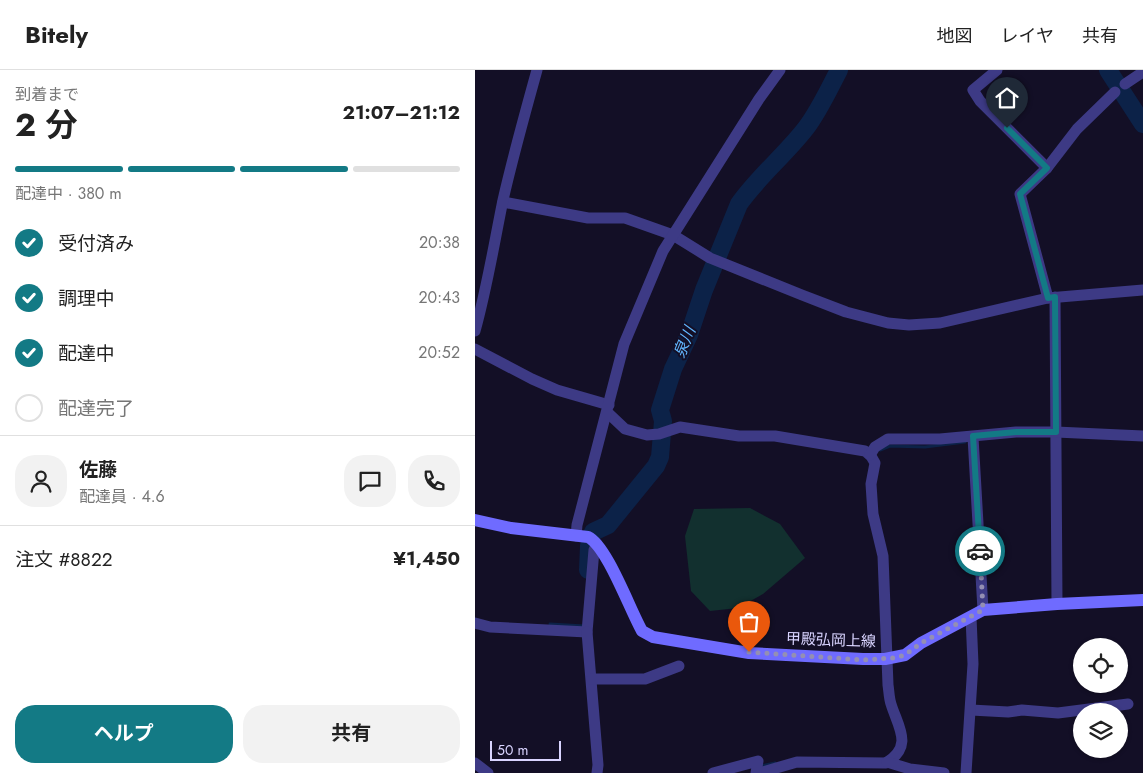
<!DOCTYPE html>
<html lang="ja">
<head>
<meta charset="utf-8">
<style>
  body { margin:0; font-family:Jost,"Noto Sans JP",sans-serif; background:#f2f2f2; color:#222; height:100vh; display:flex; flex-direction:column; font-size:19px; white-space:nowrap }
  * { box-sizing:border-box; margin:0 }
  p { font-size:16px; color:#767676 }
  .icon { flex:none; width:28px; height:28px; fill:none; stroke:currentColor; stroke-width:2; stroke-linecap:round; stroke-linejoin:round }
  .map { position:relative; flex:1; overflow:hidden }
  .side { display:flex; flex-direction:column; background:#fff; width:475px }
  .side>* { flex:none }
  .controls { position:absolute; left:598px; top:568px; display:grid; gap:10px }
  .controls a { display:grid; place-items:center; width:55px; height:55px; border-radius:50%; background:#fff; box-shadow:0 1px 4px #0004; font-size:25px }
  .scale { position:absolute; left:15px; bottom:12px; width:71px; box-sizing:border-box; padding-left:5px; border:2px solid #d9d4ff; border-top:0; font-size:14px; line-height:18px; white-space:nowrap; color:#d9d4ff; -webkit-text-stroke:4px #130f26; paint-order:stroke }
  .pin { position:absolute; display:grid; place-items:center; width:42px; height:42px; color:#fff; margin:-51px -21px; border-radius:50% 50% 50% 0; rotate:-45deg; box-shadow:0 0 5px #0007 }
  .pin .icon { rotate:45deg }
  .courier { position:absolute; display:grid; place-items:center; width:50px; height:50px; margin:-25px; border:4px solid #137a85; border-radius:50%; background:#fff; color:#222; box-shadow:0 1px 6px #0007 }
  .overview em { font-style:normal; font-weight:700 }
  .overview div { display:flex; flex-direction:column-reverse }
  .overview { display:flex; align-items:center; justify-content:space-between; height:85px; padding:0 15px }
  h1 { font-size:32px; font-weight:700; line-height:38px }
  .bar { display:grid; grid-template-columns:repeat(4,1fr); gap:8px 5px; align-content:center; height:60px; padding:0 15px }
  .bar i { height:6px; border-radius:4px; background:#e0e0e0 }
  .bar .selected { background:#137a85 }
  .bar p { grid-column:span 4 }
  .line { display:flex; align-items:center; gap:12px; padding:0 15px; border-top:1px solid #e0e0e0 }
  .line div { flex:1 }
  .round { display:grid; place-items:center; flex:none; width:52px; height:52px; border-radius:20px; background:#f2f2f2 }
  ol { padding:0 15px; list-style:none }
  li { display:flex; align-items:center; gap:15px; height:55px }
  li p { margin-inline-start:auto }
  li .icon { padding:5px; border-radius:50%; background:#137a85; color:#fff; stroke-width:4 }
  li:last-child { color:#767676 }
  li i { width:28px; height:28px; border:2px solid #e0e0e0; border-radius:50% }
  .cta { display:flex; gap:10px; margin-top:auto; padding:10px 15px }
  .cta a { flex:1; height:58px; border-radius:20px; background:#137a85; color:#fff; font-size:20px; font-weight:700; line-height:58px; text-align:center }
  .cta a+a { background:#f2f2f2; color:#222 }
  header { display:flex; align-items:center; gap:30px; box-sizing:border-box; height:70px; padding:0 25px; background:#fff; border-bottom:1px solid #e0e0e0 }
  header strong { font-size:24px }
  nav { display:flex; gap:28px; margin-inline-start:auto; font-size:18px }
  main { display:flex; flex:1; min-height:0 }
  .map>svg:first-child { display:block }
</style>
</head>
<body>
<header>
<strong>Bitely</strong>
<nav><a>地図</a><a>レイヤ</a><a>共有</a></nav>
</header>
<main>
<section class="side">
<div class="overview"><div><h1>2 分</h1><p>到着まで</p></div><em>21:07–21:12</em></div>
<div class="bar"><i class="selected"></i><i class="selected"></i><i class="selected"></i><i></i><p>配達中 · 380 m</p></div>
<ol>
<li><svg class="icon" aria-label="check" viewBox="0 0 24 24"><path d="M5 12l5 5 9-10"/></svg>受付済み<p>20:38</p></li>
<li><svg class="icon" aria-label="check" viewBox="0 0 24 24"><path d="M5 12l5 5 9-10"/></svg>調理中<p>20:43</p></li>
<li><svg class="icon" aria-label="check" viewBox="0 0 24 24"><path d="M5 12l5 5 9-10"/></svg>配達中<p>20:52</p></li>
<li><i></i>配達完了</li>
</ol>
<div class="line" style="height:90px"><a class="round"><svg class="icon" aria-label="person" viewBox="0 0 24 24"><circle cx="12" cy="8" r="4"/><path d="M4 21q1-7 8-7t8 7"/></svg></a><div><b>佐藤</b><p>配達員 · 4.6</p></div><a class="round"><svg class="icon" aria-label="chat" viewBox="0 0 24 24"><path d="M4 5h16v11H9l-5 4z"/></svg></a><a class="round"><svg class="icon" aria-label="phone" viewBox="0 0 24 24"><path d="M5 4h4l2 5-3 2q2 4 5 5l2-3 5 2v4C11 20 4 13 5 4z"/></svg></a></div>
<div class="line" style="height:65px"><div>注文 #8822</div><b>¥1,450</b></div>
<div class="cta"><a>ヘルプ</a><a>共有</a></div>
</section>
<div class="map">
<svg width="668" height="703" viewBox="0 0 668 703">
  <rect width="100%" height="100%" fill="#130f26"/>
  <path fill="#12302f" d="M 275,438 L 305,454 L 330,488 L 288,524 L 263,538 L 235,541 L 216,521 L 210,466 L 219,439 Z"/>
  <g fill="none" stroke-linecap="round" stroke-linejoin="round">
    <g stroke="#0c2248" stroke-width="3">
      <path d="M 405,380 L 415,376 L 450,377 L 490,372"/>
      <path d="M 75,554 L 109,556"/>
      <path d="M 286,696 L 300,693"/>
    </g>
    <g stroke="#0c2248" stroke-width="18">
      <path d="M 633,0 L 668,54"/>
      <path d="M 113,500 L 114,476 L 118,462 L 133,455 L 181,396 L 185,387 L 188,351 L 185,340 L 198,299 L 214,265 L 229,220 L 264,134 C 283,107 310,85 331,58 C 344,41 354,19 364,0"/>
    </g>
    <g stroke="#3d3a85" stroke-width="11">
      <path d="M 522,0 L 498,20 L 505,31 L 572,98"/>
      <path d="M 650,14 L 668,2"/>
      <path d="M 28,132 L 113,148 L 150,148 L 198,165 L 235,188 L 327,225 L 371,242 L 413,253 L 434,255 L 465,253 L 573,228 L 668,220"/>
      <path d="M 580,227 L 582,534"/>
      <path d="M 573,228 L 545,124 L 572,98 L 602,59 L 640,22"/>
      <path d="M 0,261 C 12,218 19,174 28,130 C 38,86 50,43 62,0"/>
      <path d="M 0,279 L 57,309 L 82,320 L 134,335"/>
      <path d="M 132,342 L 150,359 L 172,365 L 184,364 L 205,357 L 264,366 L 300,366 L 390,381 L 396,386 L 400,393 L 396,414 L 398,444 L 408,486 L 413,615 C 414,621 414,628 416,634 C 423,657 439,676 411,693 L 322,692 L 284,703"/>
      <path d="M 498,367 L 508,540"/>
      <path d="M 395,385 L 400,377 L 413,369 L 465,369 L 541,362 L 581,362 L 668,366"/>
      <path d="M 101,466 L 102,455 L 149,274 L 188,181 L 284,29 L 305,0"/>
      <path d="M 0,553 L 15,557 L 112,562 L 119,480 L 122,474"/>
      <path d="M 112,562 L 123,695 L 122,703"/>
      <path d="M 117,609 L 170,609 L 204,596"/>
      <path d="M 496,640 L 533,642 L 547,640 L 583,643 L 653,634"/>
      <path d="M 412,692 L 435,699 L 469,703"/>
      <path d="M 0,693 L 13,703"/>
      <path d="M 238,703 L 283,691 L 281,703"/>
      <path d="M 491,703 L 498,594 L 496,547"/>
    </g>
    <path stroke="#6f6bff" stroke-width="12" d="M 0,450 L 36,458 L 113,467 C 132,476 155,540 167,561 L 178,567 L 274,583 L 388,589 L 410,589 L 430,585 L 446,573 L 508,540 L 582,534 L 668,530"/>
  </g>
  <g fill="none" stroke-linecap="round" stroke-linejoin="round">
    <path stroke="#948fb3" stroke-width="5" stroke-dasharray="0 9" d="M 274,582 L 388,590 L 418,588 L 430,585 L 446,573 L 508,540 L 505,481"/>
    <path stroke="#137a85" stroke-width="6" d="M 505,481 L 498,366 L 541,362 L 581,362 L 580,227 L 573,228 L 545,124 L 572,98 L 532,58"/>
  </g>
  <g text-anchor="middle" stroke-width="4" stroke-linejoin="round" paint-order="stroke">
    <g font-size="15" fill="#d9d4ff" stroke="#130f26">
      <text transform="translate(356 570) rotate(2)" y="5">甲殿弘岡上線</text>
    </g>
    <g font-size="16" font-style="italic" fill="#62b6ff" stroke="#130f26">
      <text transform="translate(209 272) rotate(-68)" y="6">泉川</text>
    </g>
  </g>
</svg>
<div class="controls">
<a><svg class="icon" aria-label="locate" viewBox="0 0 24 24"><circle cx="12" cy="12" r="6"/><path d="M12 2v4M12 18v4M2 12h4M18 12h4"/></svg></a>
<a><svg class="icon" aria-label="layers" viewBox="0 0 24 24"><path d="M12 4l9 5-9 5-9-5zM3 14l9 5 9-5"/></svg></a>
</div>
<div class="scale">50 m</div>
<div class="pin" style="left:274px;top:582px;background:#ea580c"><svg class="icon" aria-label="bag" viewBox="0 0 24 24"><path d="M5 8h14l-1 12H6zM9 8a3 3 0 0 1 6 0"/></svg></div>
<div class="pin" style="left:532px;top:58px;background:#1f2937"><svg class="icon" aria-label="home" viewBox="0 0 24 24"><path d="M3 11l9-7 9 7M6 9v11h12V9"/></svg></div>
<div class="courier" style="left:505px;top:481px"><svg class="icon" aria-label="car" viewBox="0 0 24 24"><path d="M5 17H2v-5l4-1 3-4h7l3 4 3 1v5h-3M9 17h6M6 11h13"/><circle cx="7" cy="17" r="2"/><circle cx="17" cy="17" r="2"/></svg></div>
</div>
</main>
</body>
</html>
